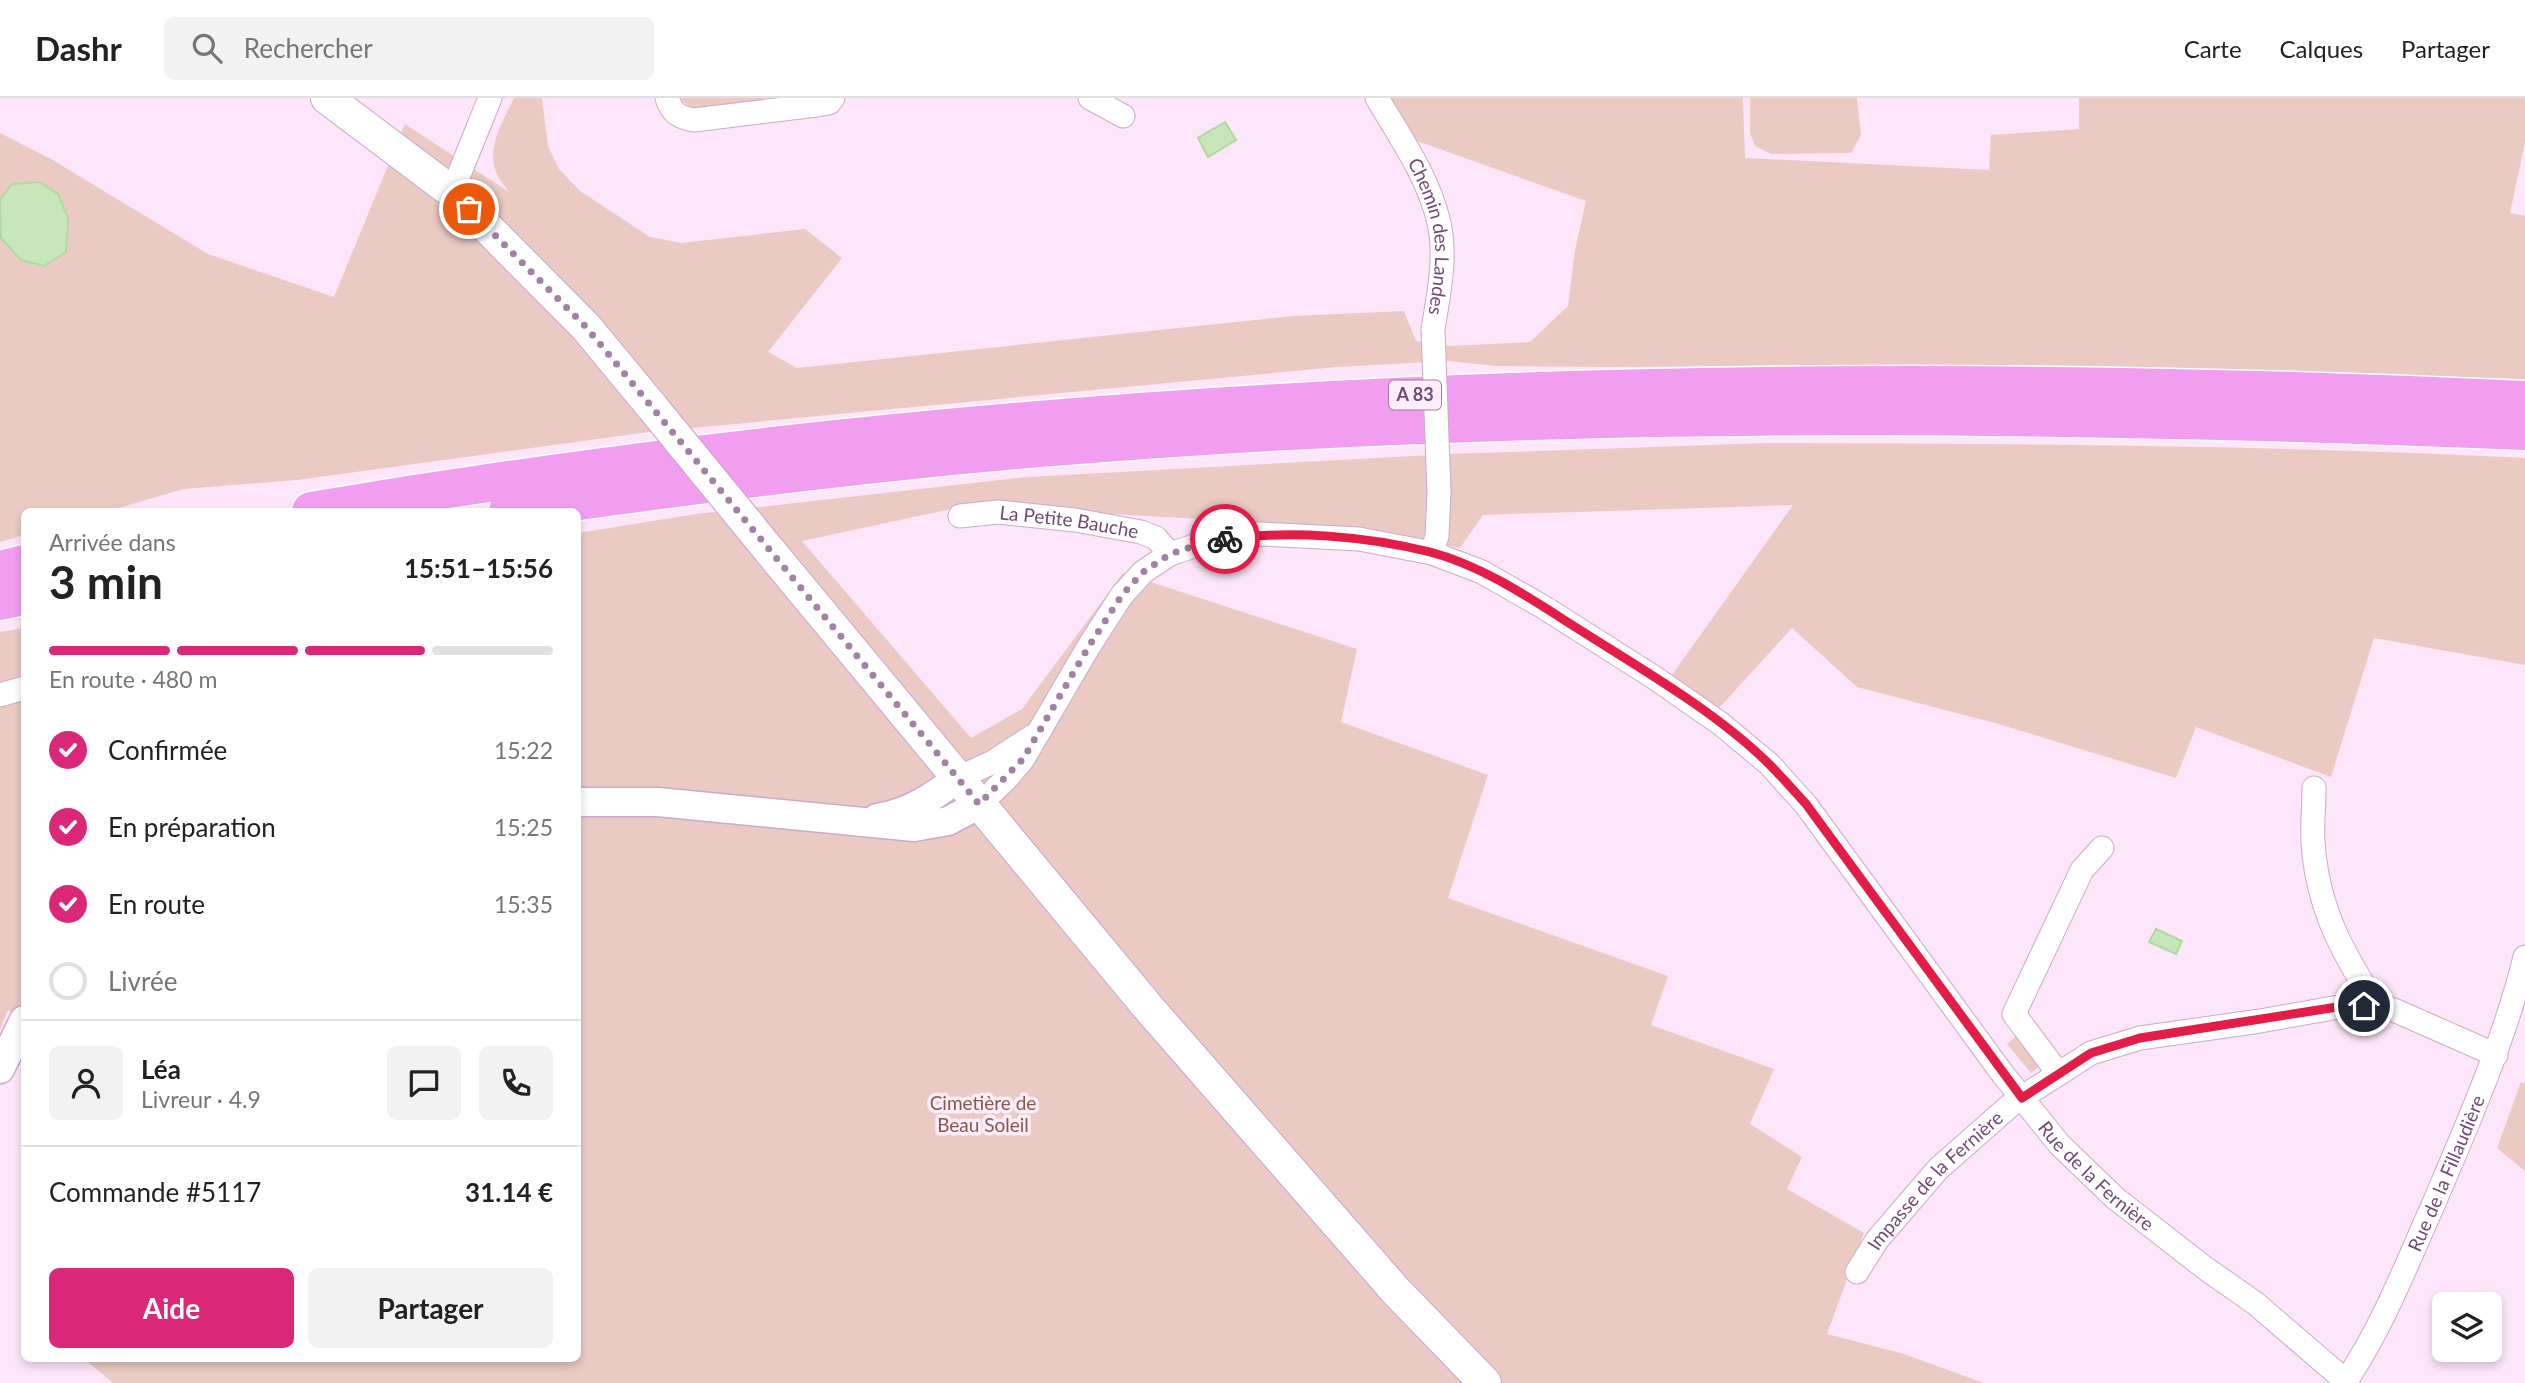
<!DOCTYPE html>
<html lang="fr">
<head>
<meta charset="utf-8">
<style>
  body { margin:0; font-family:Lato,sans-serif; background:#f2f2f2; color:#222; height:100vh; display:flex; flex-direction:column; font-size:26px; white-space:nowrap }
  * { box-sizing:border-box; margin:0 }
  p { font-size:23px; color:#767676 }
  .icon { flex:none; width:38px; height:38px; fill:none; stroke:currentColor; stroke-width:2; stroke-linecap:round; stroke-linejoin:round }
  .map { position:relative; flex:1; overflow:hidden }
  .side { position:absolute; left:21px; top:410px; width:560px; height:854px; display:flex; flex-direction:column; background:#fff; border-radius:10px; box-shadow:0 4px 10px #0003 }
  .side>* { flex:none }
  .tools { position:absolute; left:2432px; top:1194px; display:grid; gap:14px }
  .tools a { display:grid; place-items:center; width:70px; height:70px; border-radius:10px; background:#fff; box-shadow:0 4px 10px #0003; font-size:35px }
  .pin { position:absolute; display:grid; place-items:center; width:60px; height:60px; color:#fff; margin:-30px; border:4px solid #fff; border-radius:50%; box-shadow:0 2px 7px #0007 }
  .courier { position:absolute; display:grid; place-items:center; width:70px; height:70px; margin:-35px; border:5px solid #e11d48; border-radius:50%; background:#fff; color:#222; box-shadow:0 2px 9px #0007 }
  .headline em { font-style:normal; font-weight:700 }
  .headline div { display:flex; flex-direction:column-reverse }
  .headline { display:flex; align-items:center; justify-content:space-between; height:119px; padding:0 28px }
  h1 { font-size:46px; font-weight:700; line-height:52px }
  .bar { display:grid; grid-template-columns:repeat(4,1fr); gap:10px 7px; align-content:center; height:84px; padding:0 28px }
  .bar i { height:9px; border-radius:5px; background:#e0e0e0 }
  .bar .selected { background:#db2777 }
  .bar p { grid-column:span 4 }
  .line { display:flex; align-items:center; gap:18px; padding:0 28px; border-top:2px solid #e0e0e0 }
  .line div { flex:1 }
  .round { display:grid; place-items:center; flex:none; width:74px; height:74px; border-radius:10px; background:#f2f2f2 }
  ol { padding:0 28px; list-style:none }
  li { display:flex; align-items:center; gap:21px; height:77px }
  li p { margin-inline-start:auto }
  li .icon { padding:7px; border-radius:50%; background:#db2777; color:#fff; stroke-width:4 }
  li:last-child { color:#767676 }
  li i { width:38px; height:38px; border:4px solid #e0e0e0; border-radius:50% }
  .primary-button { display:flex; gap:14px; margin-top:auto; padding:14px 28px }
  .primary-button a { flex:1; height:80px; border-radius:10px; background:#db2777; color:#fff; font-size:28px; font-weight:700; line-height:80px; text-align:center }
  .primary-button a+a { background:#f2f2f2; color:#222 }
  header { display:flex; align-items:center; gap:42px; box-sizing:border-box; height:98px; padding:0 35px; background:#fff; border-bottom:2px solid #e0e0e0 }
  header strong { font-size:33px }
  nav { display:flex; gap:38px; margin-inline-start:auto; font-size:24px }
  .search { width:490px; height:63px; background:#f2f2f2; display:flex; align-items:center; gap:18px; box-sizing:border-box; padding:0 24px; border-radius:10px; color:#767676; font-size:26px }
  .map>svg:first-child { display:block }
</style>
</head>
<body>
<header>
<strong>Dashr</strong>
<div class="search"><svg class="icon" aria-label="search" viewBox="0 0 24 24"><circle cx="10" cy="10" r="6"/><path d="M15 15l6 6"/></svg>Rechercher</div>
<nav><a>Carte</a><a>Calques</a><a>Partager</a></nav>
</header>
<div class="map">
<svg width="2525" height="1285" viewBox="0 0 2525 1285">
  <rect width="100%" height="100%" fill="#fde6f9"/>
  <g fill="#ebcac4">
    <path d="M 514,0 L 542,0 L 548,48 L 559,71 L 580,93 L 650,139 L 681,145 L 805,131 L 842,160 L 768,254 L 797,270 L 1294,218 L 1404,213 L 1416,243 L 1451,248 L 1530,244 L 1568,208 L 1575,152 L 1586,103 L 1417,43 L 1391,0 L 1743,0 L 1745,60 L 1989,72 L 1991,37 L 2079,31 L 2079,0 L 2525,0 L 2525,44 L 2510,115 L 2525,118 L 2525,281 L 1873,267 L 1610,269 L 1496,268 L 1449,263 L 1337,269 L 649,334 L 297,382 L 184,391 L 108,413 L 24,413 L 24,437 L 0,444 L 0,35 L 51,61 L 208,156 L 334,199 L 405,26 L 509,94 C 506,89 502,85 499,80 C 483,54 503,23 514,0 Z"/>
    <path d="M 678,0 L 763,0 L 767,3 L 698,12 L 690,9 Z"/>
    <path d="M 1750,0 L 1857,0 L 1861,37 L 1851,55 L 1771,56 L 1755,48 L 1750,35 Z"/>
    <path d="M 1768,345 C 2020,346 2273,347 2525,360 L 2525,567 L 2374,540 L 2331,679 L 2196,629 L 2176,680 L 1995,625 L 1857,589 L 1792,530 L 1719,610 L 1672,577 L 1793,407 L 1483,417 L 1460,450 L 1360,430 L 965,408 L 802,443 L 971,640 L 1022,611 L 1123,475 L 1357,551 L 1341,624 L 1488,677 L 1448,800 L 1668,878 L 1651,927 L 1774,971 L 1750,1026 L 1802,1059 L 1787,1091 L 1864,1135 L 1827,1236 L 1904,1256 L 1984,1285 L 113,1285 L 83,1260 L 578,1260 L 578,435 L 696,416 L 1028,379 L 1451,356 Z"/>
    <path d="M 24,530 L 24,922 L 8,912 L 0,932 L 0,534 Z"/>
    <path d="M 2020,935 L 2043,965 L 2031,975 L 2007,946 Z"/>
    <path d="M 2521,984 L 2525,986 L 2525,1073 L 2497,1050 Z"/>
  </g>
  <g fill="#c7e7ba" stroke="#b0d9a0" stroke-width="2">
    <path d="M 1225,24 L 1236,42 L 1208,59 L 1198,40 Z"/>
    <path d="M 39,84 L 58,96 L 68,120 L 66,154 L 44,168 L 21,162 L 1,140 L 0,102 L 12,86 Z"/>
    <path d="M 2156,831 L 2182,843 L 2176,856 L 2149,844 Z"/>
  </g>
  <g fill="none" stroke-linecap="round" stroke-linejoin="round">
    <defs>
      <g id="minor">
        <path d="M 667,0 C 672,15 678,19 694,22 L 817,7 L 829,5 L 833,0"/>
        <path d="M 1090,0 L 1123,18"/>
        <path id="s1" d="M 1377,0 C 1400,39 1429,80 1439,125 C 1447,160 1438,198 1433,232"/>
        <path d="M 452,94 L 490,0"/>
        <path id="s2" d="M 960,418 L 998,414 L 1075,422 L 1141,434 L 1156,440 L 1170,456"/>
        <path d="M 1432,455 L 1437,438 L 1439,394"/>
        <path d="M 0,597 L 24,590"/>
        <path d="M 958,680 L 993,664 L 1033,638"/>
        <path d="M 2314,690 C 2314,708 2312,726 2313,744 C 2317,809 2343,857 2378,909"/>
        <path id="s3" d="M 980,706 L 1007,680 L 1023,661 L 1089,548 L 1122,497 L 1143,474 L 1170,456 L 1206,444 L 1260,436 L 1359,441 L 1432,455 L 1482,474 L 1545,510 L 1655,580 L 1721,626 L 1769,666 L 1806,707 L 2002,975 L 2059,1046 L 2115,1100 L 2205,1170 L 2255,1205 L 2348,1285"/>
        <path d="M 2058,975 L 2014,916 L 2082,772 L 2102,750"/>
        <path id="s4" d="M 1857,1174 L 1877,1142 L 1938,1071 L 2013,1005 L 2091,955 L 2140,940 L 2260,923 L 2350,907 L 2394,912 L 2496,957"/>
        <path id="s5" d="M 2346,1283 C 2383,1228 2407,1165 2434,1105 C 2468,1025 2504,944 2525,859"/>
      </g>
      <g id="tertiary">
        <path d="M 578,704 L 658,704 L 914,729 L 948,723 L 980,706"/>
        <path d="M 877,720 C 909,715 933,699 958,680"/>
        <path d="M 0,971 L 24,922"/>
      </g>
      <g id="secondary">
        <path d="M 327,0 L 452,94 L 586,229 L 653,310"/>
        <path d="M 769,452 L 1147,908 L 1395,1192 L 1485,1285"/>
      </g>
      <g id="trunk">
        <path d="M 311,413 C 1042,289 1786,267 2525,302"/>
        <path d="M 508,413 C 689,387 870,364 1053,349 C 1542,309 2034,313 2525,333"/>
        <path d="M 0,472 L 24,466"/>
        <path d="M 0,503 L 24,498"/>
      </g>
    </defs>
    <use href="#minor" stroke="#cca9cb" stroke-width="25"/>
    <use href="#tertiary" stroke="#cca9cb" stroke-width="31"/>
    <use href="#secondary" stroke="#caa2cb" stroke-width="34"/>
    <use href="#trunk" stroke="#fff" stroke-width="41"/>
    <use href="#minor" stroke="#fff" stroke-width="23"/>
    <use href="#tertiary" stroke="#fff" stroke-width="28"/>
    <use href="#secondary" stroke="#fff" stroke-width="32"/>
    <use href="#trunk" stroke="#f19ef0" stroke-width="38"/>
    <defs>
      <path id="minor-bridge" d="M 1433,232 L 1439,394"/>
      <path id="secondary-bridge" d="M 653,310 L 769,452"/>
    </defs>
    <use href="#minor-bridge" stroke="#cca9cb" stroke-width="25" stroke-linecap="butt"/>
    <use href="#secondary-bridge" stroke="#caa2cb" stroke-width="34" stroke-linecap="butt"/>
    <use href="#minor-bridge" stroke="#fff" stroke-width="23"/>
    <use href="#secondary-bridge" stroke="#fff" stroke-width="32"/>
  </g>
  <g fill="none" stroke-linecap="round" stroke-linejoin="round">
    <path stroke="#a381a4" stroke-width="7" stroke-dasharray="0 12.6" d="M 469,111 L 586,229 L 979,706 L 1023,661 L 1089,548 L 1122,497 L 1143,474 L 1170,456 L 1206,444 L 1225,441"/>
    <path stroke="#e11d48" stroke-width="9" d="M 1225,441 C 1292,432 1365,438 1430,454 C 1484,468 1534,503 1580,532 C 1643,572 1718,615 1770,667 C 1783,680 1794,693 1806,706 L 2022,1000 L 2091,955 L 2140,940 L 2350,907 L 2364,908"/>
  </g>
  <g text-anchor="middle" stroke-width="7" stroke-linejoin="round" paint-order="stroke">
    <rect fill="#ffedfc" stroke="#9d7b9f" stroke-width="2" x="1389" y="282.5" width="52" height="29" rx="5"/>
    <g font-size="18" font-weight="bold" fill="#734a77">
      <text x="1415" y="303">A 83</text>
    </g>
    <g font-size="19" fill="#734a77" stroke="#ffedfc">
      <text dy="7" stroke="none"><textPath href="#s1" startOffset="152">Chemin des Landes</textPath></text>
      <text dy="7" stroke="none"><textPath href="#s2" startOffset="110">La Petite Bauche</textPath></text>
      <text dy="7" stroke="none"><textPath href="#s5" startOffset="231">Rue de la Fillaudière</textPath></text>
      <text dy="7" stroke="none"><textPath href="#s3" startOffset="1510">Rue de la Fernière</textPath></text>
      <text dy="7" stroke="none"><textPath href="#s4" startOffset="121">Impasse de la Fernière</textPath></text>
    </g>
    <g font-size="19" fill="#885847" stroke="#ffedfc">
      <text x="983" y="1012">Cimetière de<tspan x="983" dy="22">Beau Soleil</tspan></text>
    </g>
  </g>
</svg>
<div class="tools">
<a><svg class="icon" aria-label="layers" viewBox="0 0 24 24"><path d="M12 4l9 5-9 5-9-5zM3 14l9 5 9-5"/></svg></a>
</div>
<div class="pin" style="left:469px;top:111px;background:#ea580c"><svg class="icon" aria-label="bag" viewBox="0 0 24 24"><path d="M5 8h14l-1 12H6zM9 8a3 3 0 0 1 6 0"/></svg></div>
<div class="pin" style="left:2364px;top:908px;background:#1f2937"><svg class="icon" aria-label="home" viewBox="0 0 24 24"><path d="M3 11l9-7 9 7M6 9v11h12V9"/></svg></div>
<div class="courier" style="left:1225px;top:441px"><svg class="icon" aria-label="bike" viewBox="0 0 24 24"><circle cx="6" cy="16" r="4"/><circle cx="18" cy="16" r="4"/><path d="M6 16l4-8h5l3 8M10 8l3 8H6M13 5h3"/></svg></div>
<section class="side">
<div class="headline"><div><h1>3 min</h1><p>Arrivée dans</p></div><em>15:51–15:56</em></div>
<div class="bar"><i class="selected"></i><i class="selected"></i><i class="selected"></i><i></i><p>En route · 480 m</p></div>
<ol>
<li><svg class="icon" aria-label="check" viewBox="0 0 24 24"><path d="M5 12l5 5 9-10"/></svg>Confirmée<p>15:22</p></li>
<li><svg class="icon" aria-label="check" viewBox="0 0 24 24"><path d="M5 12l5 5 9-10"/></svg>En préparation<p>15:25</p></li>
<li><svg class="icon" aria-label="check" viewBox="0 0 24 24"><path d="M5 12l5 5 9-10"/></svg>En route<p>15:35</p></li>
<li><i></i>Livrée</li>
</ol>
<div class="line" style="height:126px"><a class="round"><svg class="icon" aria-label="person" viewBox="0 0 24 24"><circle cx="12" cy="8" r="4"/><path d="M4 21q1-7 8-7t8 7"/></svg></a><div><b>Léa</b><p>Livreur · 4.9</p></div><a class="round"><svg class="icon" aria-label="chat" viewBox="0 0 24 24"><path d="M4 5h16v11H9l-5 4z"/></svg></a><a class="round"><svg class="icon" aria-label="phone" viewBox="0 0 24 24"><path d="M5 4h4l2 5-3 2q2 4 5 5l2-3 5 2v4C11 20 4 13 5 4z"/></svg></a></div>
<div class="line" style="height:91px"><div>Commande #5117</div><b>31.14 €</b></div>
<div class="primary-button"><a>Aide</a><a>Partager</a></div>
</section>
</div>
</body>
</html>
